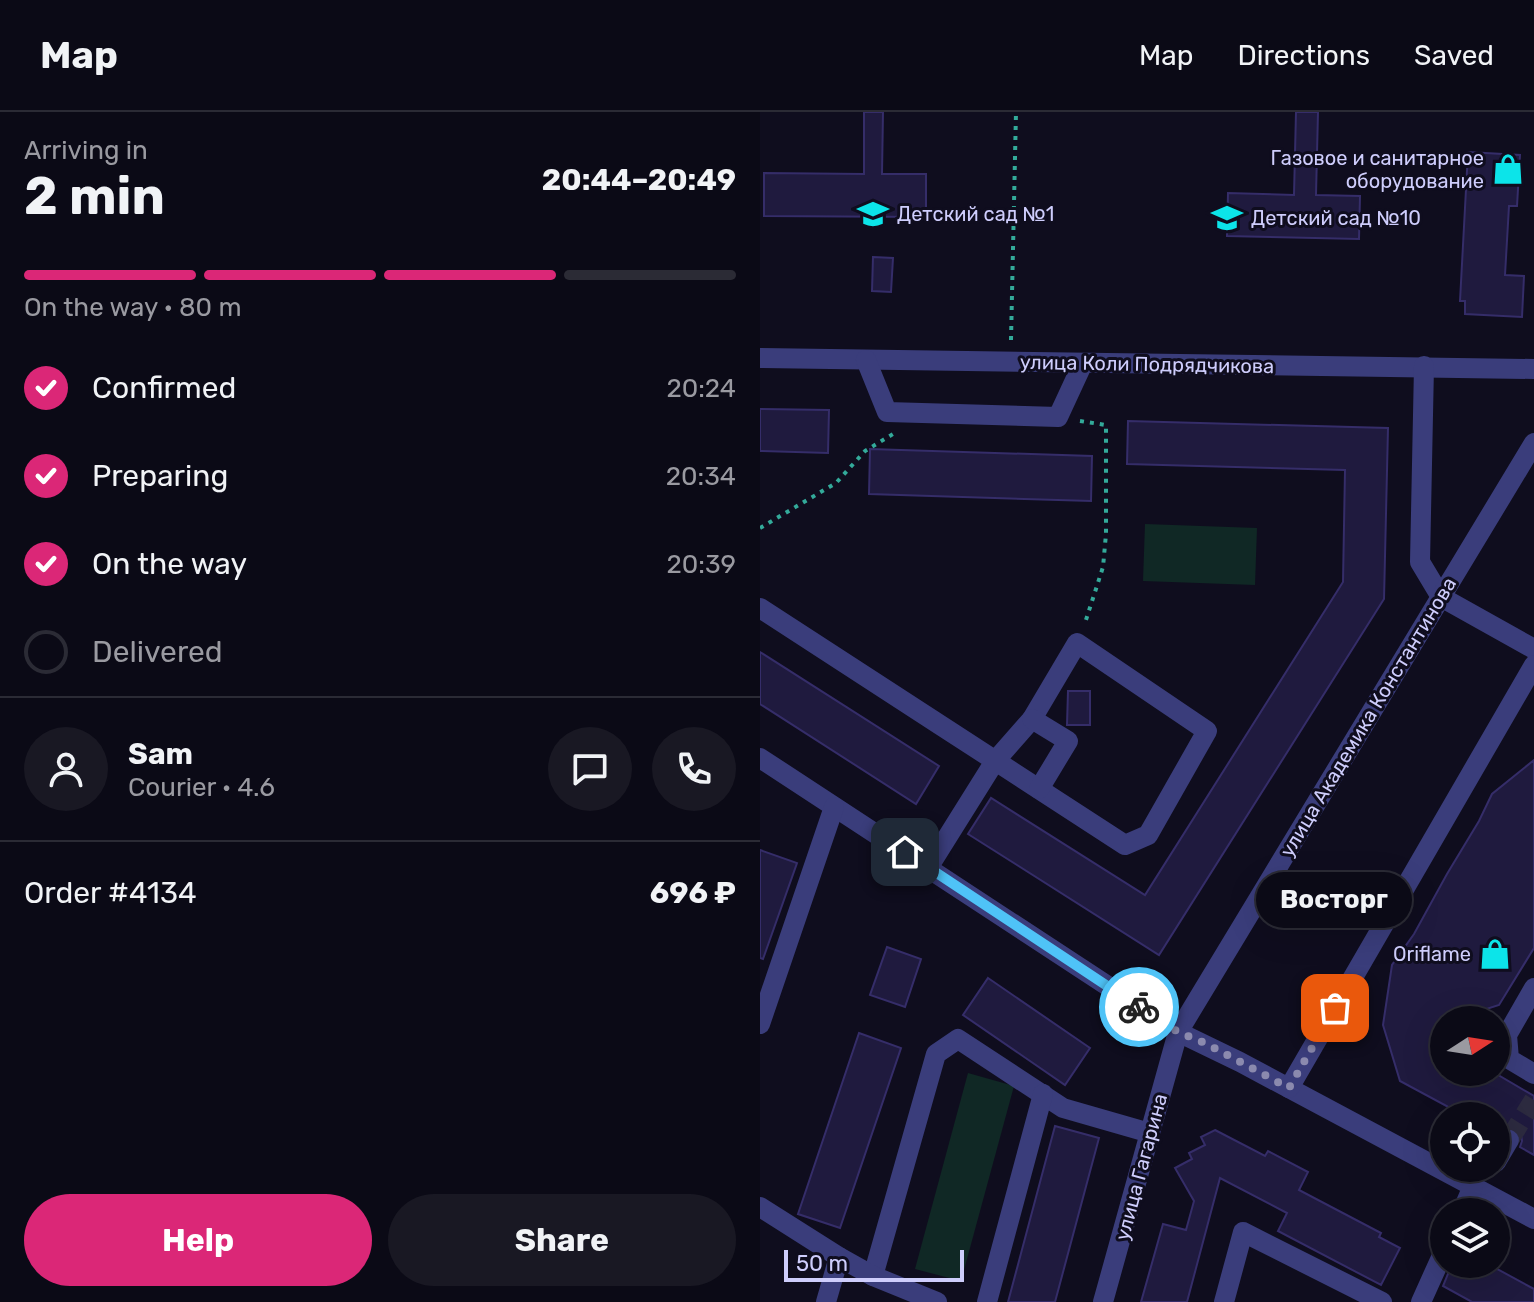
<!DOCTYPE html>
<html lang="en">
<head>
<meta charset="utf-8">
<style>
  body { margin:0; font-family:Rubik,sans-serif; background:#191823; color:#f1f3f6; height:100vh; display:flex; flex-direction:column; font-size:30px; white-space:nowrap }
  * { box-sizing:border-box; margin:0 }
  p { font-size:26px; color:#9a9aa1 }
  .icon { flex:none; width:44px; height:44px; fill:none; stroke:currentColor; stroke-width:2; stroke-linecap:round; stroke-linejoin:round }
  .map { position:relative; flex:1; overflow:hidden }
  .side { display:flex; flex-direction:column; background:#0b0a16; width:760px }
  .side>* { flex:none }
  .needle { width:52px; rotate:78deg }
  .controls { position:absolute; left:670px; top:894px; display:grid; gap:16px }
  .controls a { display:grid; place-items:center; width:80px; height:80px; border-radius:50%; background:#0b0a16; box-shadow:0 8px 32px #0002,0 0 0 2px #2b2b35; font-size:40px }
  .scale { position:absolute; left:24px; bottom:20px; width:180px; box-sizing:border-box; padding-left:8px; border:4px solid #cecdfc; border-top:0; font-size:22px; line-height:28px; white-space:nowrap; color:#cecdfc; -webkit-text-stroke:6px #0f0d1e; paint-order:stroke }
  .pin { position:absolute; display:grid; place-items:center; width:68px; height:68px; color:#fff; margin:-34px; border-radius:16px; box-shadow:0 4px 12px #0006 }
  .courier { position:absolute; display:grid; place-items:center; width:80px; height:80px; margin:-40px; border:6px solid #4fc3f7; border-radius:50%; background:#fff; color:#222; box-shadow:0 2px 10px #0007 }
  .bubble { position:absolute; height:56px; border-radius:28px; background:#0b0a16; box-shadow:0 8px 32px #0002,0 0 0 2px #2b2b35; font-size:26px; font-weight:700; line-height:56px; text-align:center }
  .overview em { font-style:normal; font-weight:700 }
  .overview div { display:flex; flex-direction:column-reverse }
  .overview { display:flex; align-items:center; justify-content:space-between; height:136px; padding:0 24px }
  h1 { font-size:52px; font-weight:700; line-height:60px }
  .bar { display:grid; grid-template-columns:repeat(4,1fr); gap:12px 8px; align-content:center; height:96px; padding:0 24px }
  .bar i { height:10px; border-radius:6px; background:#2b2b35 }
  .bar .on { background:#db2777 }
  .bar p { grid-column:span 4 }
  .line { display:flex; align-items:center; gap:20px; padding:0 24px; border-top:2px solid #2b2b35 }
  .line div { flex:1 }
  .round { display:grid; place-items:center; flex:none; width:84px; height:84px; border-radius:42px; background:#191823 }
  ol { padding:0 24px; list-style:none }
  li { display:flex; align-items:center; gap:24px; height:88px }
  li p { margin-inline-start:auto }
  li .icon { padding:8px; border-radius:50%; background:#db2777; color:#fff; stroke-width:4 }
  li:last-child { color:#9a9aa1 }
  li i { width:44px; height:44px; border:4px solid #2b2b35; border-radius:50% }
  .action { display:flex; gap:16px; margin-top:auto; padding:16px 24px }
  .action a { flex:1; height:92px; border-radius:48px; background:#db2777; color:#fff; font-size:32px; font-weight:700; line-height:92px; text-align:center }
  .action a+a { background:#191823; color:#f1f3f6 }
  header { display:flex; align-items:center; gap:48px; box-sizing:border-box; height:112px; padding:0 40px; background:#0b0a16; border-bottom:2px solid #2b2b35 }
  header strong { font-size:38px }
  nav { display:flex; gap:44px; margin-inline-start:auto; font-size:28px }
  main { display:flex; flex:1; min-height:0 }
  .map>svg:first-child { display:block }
</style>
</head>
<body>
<header>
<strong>Map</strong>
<nav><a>Map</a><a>Directions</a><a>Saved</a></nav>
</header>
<main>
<section class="side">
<div class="overview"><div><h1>2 min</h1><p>Arriving in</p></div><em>20:44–20:49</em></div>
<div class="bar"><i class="on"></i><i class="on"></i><i class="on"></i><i></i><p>On the way · 80 m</p></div>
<ol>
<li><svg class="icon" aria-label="check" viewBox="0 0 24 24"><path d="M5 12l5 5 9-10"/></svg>Confirmed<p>20:24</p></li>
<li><svg class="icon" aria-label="check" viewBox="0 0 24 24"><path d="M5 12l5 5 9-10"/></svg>Preparing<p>20:34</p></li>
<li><svg class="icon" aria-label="check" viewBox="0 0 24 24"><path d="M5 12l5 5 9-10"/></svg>On the way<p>20:39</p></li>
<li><i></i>Delivered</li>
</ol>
<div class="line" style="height:144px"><a class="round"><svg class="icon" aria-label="person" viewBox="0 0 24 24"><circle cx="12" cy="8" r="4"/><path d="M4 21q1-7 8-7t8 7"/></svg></a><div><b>Sam</b><p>Courier · 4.6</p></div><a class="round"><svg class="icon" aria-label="chat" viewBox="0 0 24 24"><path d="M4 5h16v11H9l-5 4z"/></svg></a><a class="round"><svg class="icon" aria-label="phone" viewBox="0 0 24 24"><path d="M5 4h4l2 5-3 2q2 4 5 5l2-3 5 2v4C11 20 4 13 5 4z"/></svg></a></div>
<div class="line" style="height:104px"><div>Order #4134</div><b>696 ₽</b></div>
<div class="action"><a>Help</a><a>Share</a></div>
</section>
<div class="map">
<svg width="774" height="1190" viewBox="0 0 774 1190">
  <rect width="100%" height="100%" fill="#0f0d1e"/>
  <g fill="#102825">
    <path d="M 385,412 L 497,416 L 495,473 L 383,469 Z"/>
    <path d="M 208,961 L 254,974 L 201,1169 L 155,1157 Z"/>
  </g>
  <g fill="#1f1a3e" stroke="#352d69" stroke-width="2">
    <path d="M 104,0 L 123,0 L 122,62 L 166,62 L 166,105 L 4,104 L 4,61 L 104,62 Z"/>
    <path d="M 536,0 L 558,0 L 556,83 L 600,84 L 599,127 L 467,124 L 468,81 L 534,83 Z"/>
    <path d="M 708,40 L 760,43 L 757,94 L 749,94 L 745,163 L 764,164 L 762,205 L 705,202 L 705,189 L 700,189 Z"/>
    <path d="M 113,145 L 133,146 L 131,180 L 112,179 Z"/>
    <path d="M 0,297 L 69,298 L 68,341 L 0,339 Z"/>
    <path d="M 368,309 L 628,316 L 624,487 L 399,843 L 208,722 L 231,686 L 385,783 L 583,470 L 585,358 L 367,352 Z"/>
    <path d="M 110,337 L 332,344 L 331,389 L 109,382 Z"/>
    <path d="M 0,540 L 179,654 L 156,692 L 0,592 Z"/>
    <path d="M 308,579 L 330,579 L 330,613 L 307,613 Z"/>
    <path d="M 774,648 L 774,836 L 739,893 L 714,901 L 714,908 L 684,908 L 684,960 L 733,960 L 774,984 L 774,1043 L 760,1035 L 762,1029 L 761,1022 L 755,1016 L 748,1015 L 742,1017 L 738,1022 L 736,1021 L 736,1004 L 705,1004 L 640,969 L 623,913 L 632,853 L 654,822 L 687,762 L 719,709 L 732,682 Z"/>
    <path d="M 0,738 L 37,751 L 3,847 L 0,846 Z"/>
    <path d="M 127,835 L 161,847 L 145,895 L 110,883 Z"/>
    <path d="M 228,866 L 330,936 L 305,973 L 203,903 Z"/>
    <path d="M 99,921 L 141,936 L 80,1116 L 38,1102 Z"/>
    <path d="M 295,1014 L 339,1026 L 295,1190 L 248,1190 Z"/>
    <path d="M 455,1018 L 505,1044 L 508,1039 L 548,1060 L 539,1078 L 621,1121 L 619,1125 L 640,1136 L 621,1173 L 518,1119 L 527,1101 L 460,1066 L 427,1190 L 381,1190 L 403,1112 L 426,1118 L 434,1089 L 415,1056 L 432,1047 L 429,1041 L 445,1033 L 441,1025 Z"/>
    <path d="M 692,1152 L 728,1152 L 774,1177 L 774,1190 L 712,1190 L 683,1174 Z"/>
  </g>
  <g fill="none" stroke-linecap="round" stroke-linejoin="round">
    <path stroke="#2c2a3f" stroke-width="20" stroke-dasharray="20 10" stroke-linecap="butt" d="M 749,1028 L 774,988"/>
    <g stroke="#33aa9a" stroke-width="4" stroke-dasharray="4 6" stroke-linecap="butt">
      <path d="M 251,228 L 256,0"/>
      <path d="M 320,309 L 346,313 L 346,422 L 343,455 L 325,511"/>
      <path d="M 0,416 L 76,371 L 105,339 L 133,322"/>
    </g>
    <g stroke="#3a3d7b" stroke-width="20">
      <path d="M 0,246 L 774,257"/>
      <path d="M 106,248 L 127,300 L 298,305 L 323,251"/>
      <path d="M 664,254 L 660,450 L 681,485 L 774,537"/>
      <path d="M 0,496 C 122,575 243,654 365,733 L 388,723 L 447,619 L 317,531 L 272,607 L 235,649 L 168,756"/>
      <path d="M 272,607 L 308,629 L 279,677"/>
      <path d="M 0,646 L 418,920 L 480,950 L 774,1107"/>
      <path d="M 774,876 L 747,923 L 749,947 L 774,962"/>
      <path d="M 0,912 L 74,695"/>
      <path d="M 529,976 L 774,553"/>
      <path d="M 736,1050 L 749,1028"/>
      <path d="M 0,1095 L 79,1145"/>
      <path d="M 702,1100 L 713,1074"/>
      <path d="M 113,1164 L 176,942 L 198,927 L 303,996 L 390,1021"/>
      <path d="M 66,1190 L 79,1145 L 113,1164 L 177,1190"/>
      <path d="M 227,1190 L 283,982"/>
      <path d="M 343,1190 L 418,920 L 774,331"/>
      <path d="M 464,1190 L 483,1120 L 622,1190"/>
      <path d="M 661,1190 L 684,1139"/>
    </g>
  </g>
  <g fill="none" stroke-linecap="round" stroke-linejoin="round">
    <path stroke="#8b8aae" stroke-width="8" stroke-dasharray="0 14.4" d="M 379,895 L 418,920 L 445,931 L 529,976 L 575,896"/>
    <path stroke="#4fc3f7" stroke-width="10" d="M 145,740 L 379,895"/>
  </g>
  <defs>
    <symbol id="shop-bare" viewBox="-9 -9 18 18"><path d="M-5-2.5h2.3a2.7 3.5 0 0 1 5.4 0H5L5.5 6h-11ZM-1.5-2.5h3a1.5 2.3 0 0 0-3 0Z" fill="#0ce4e9" stroke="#0f0d1e" stroke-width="2.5" paint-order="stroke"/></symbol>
    <symbol id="school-bare" viewBox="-9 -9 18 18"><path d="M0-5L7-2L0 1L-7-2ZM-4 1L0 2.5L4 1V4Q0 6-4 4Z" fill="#0ce4e9" stroke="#0f0d1e" stroke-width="2.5" paint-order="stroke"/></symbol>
  </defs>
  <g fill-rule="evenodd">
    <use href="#shop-bare" x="726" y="35" width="44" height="44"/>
    <use href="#school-bare" x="91" y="80" width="44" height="44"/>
    <use href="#school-bare" x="445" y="84" width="44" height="44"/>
    <use href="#shop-bare" x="713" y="820" width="44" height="44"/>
  </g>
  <g text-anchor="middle" stroke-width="6" stroke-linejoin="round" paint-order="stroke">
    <g font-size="20" fill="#cecdfc" stroke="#0f0d1e" text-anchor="end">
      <text x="724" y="53">Газовое и санитарное<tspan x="724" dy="23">оборудование</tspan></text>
      <text x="137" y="109" text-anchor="start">Детский сад №1</text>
      <text x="491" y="113" text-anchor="start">Детский сад №10</text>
      <text x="711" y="849">Oriflame</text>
    </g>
    <g font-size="20" fill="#cecdfc" stroke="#0f0d1e">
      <text transform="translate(387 252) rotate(1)" y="7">улица Коли Подрядчикова</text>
      <text transform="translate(608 605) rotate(-59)" y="7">улица Академика Константинова</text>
      <text transform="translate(381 1055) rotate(-75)" y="7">улица Гагарина</text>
    </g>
  </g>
</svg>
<div class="controls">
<a><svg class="needle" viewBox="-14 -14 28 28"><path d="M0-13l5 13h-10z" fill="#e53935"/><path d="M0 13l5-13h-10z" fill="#9a9aa1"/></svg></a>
<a><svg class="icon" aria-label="locate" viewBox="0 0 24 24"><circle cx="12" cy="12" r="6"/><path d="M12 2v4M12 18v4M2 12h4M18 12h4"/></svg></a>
<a><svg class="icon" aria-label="layers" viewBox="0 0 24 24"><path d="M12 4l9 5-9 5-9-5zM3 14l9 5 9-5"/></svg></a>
</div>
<div class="scale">50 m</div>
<div class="pin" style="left:575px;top:896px;background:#ea580c"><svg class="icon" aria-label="bag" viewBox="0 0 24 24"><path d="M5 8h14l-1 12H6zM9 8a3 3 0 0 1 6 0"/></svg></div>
<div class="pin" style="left:145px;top:740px;background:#1f2937"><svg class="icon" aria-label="home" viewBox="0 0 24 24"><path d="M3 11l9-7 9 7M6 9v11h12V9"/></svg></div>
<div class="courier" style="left:379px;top:895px"><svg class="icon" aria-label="bike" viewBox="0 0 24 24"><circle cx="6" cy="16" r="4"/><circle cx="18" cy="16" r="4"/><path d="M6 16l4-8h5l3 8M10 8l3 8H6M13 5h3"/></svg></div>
<div class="bubble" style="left:496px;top:760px;width:156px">Восторг</div>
</div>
</main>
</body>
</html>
